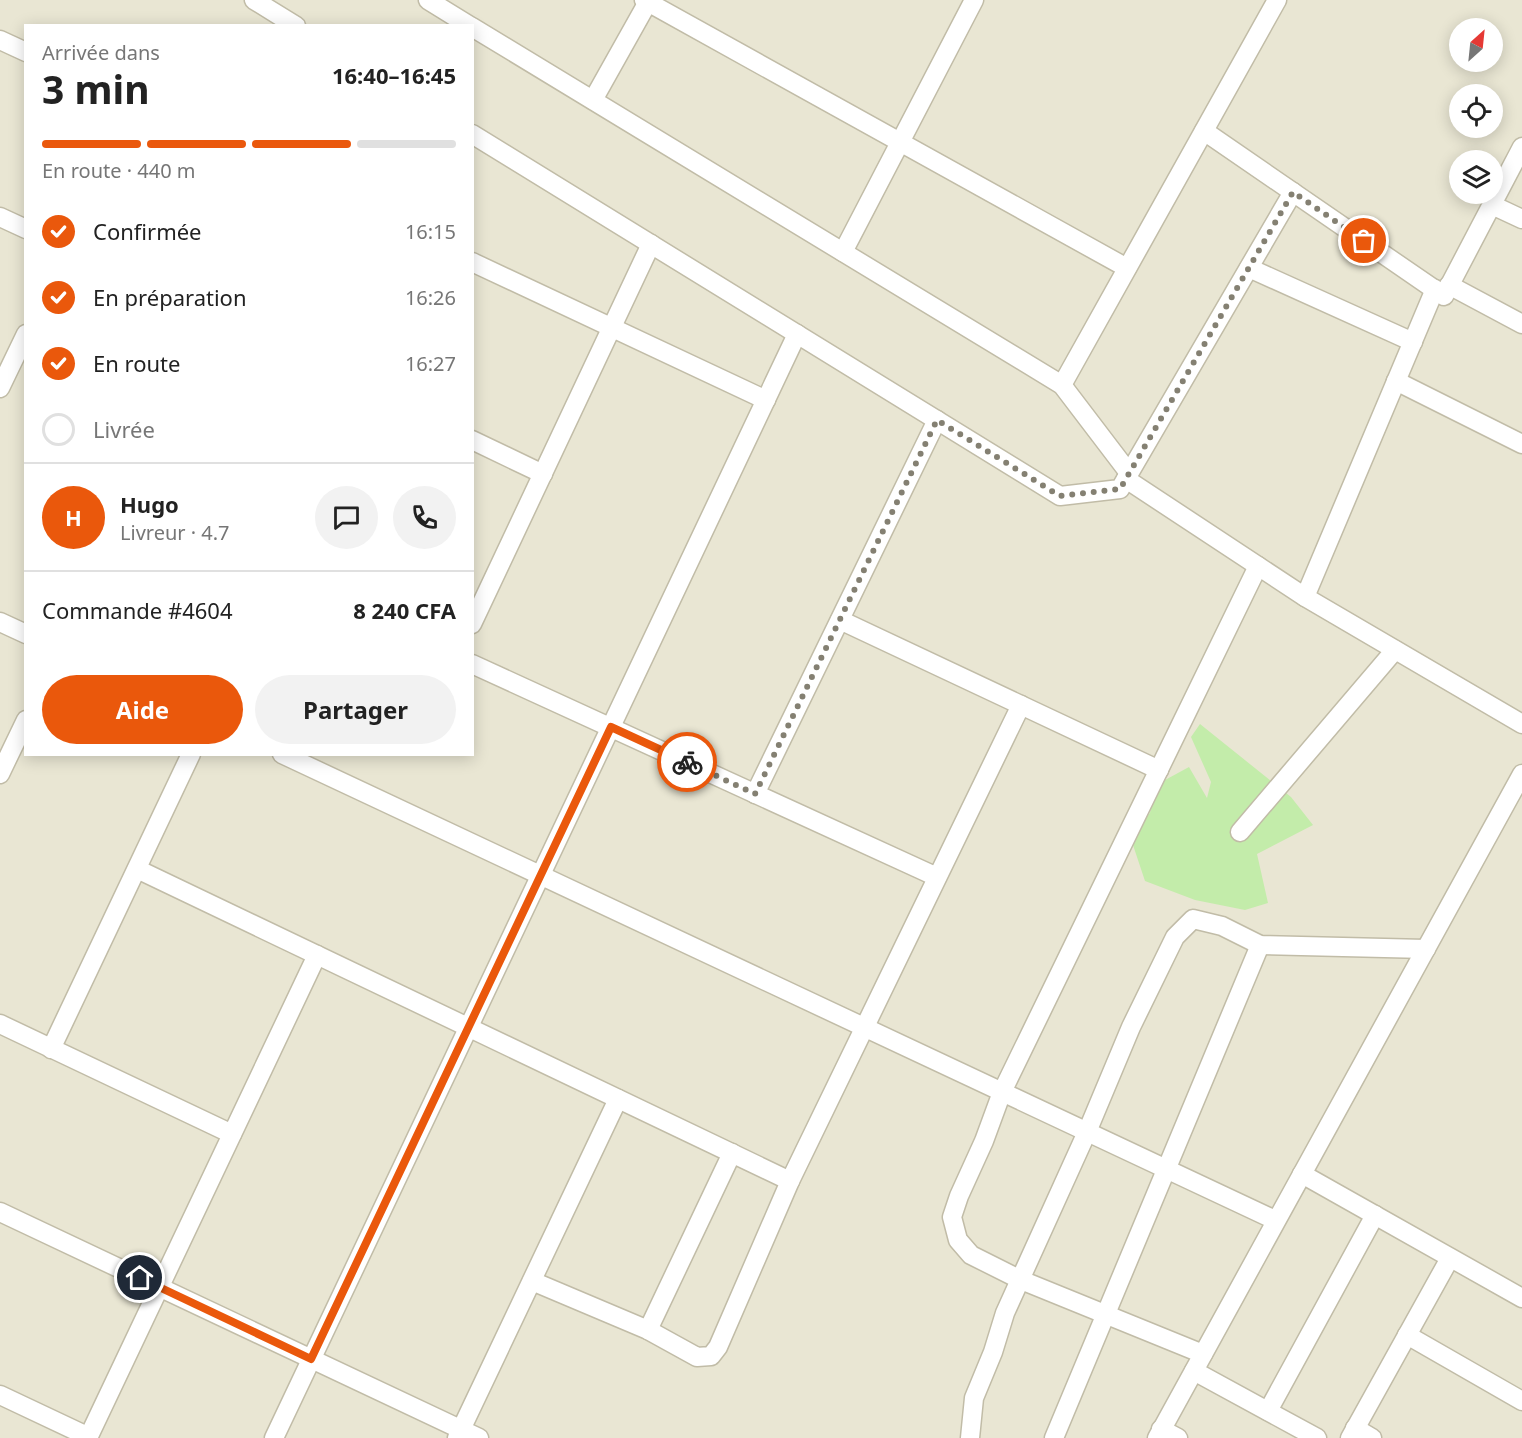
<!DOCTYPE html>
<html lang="fr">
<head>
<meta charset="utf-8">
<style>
  body { margin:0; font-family:"Noto Sans",sans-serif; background:#f2f2f2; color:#222; height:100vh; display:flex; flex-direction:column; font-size:22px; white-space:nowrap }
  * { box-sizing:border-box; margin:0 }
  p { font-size:20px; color:#767676 }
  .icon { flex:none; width:33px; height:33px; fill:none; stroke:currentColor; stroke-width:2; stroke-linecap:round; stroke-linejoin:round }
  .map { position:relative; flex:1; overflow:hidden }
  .side { position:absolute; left:24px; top:24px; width:450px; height:732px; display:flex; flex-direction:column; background:#fff; border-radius:0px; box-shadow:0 3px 15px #0003 }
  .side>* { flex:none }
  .needle { width:39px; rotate:27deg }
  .buttons { position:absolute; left:1449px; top:18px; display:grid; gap:12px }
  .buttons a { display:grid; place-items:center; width:54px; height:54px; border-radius:50%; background:#fff; box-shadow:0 3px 15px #0003; font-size:30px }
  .pin { position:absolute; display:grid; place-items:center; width:51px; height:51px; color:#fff; margin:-26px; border:3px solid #fff; border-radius:50%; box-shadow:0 2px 6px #0007 }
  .courier { position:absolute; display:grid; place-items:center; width:60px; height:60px; margin:-30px; border:4px solid #ea580c; border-radius:50%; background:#fff; color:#222; box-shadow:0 2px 8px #0007 }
  .summary em { font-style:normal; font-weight:700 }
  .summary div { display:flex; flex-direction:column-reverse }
  .summary { display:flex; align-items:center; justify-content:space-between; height:102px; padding:0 18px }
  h1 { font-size:39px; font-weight:700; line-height:45px }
  .bar { display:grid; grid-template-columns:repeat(4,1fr); gap:9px 6px; align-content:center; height:72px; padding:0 18px }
  .bar i { height:8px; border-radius:4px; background:#e0e0e0 }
  .bar .selected { background:#ea580c }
  .bar p { grid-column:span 4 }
  .line { display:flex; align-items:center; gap:15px; padding:0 18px; border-top:2px solid #e0e0e0 }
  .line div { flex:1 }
  .round { display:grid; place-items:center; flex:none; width:63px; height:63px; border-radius:32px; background:#f2f2f2 }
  ol { padding:0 18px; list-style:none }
  li { display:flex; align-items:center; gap:18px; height:66px }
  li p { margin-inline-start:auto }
  li .icon { padding:6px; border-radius:50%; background:#ea580c; color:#fff; stroke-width:4 }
  li:last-child { color:#767676 }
  li i { width:33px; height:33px; border:3px solid #e0e0e0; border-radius:50% }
  .action { display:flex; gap:12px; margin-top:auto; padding:12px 18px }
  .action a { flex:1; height:69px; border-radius:36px; background:#ea580c; color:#fff; font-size:24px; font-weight:700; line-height:69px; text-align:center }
  .action a+a { background:#f2f2f2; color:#222 }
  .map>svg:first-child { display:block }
</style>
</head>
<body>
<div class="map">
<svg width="1522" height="1438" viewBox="0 0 1522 1438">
  <rect width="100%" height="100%" fill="#f4f2e6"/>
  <path fill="#e9e6d3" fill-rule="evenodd" d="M 0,0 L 1522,0 L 1522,1438 L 0,1438 ZM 26,26 L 472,26 L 472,754 L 26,754 ZM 1460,28 L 1492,28 L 1492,62 L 1460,62 ZM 1460,94 L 1492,94 L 1492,128 L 1460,128 ZM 1460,160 L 1492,160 L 1492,194 L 1460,194 Z"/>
  <path fill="#c3ecaa" d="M 1200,724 L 1291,797 L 1313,825 L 1257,854 L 1268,903 L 1245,910 L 1195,900 L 1145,881 L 1129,833 L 1150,813 L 1154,786 L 1189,767 L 1207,798 L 1211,782 L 1191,737 Z"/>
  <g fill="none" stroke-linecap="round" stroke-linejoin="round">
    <defs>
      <g id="minor">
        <path d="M 254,0 L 296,26"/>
        <path d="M 428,0 L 470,26"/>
        <path d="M 644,0 L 1127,268"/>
        <path d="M 472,27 L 1062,385 L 1129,473"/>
        <path d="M 0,40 L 26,52"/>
        <path d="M 593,100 L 649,0"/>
        <path d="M 1204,131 L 1444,296 L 1522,147"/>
        <path d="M 472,134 L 1060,496 L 1120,489 L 1293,192"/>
        <path d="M 1492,205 L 1522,219"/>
        <path d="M 0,217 L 26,229"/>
        <path d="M 843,252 L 974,0"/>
        <path d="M 472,262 L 766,400"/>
        <path d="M 1249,268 L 1413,342"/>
        <path d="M 1449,285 L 1522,324"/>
        <path d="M 1396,381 L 1522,444"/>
        <path d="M 1062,385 L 1277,0"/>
        <path d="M 0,388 L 26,334"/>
        <path d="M 472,440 L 543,474"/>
        <path d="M 1126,479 L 1305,597 L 1522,724"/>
        <path d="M 1305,597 L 1435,289"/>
        <path d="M 840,620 L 1159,770"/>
        <path d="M 0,622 L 26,634"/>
        <path d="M 472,624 L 651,244"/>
        <path d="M 472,664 L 937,877"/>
        <path d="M 282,754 L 1275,1220"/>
        <path d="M 0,774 L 26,720"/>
        <path d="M 755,794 L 937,420"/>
        <path d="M 1240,832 L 1395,650"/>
        <path d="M 137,869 L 790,1181"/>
        <path d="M 0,1024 L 232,1134"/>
        <path d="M 51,1049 L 191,754"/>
        <path d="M 1302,1174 L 1522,1298"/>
        <path d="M 0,1212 L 479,1438"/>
        <path d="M 532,1281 L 648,1330 L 697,1357 L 711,1356 L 718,1347 L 790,1181 L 1021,705"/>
        <path d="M 648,1330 L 732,1153"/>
        <path d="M 1407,1335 L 1522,1401"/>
        <path d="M 1203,1354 L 1021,1280 L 971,1255 L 958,1240 L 952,1217 L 959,1196 L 984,1141 L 1002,1092 L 1258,566"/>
        <path d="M 1194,1371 L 1317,1438"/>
        <path d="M 0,1395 L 89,1437"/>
        <path d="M 1268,1411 L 1375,1215"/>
        <path d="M 1355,1428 L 1372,1438"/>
        <path d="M 1161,1429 L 1178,1438"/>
        <path d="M 88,1438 L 317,955"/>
        <path d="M 274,1438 L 797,334"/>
        <path d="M 457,1438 L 618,1099"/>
        <path d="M 970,1438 L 974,1398 L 993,1352 L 1005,1313 L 1087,1132 L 1131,1027 L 1175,937 L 1193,919 L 1222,926 L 1260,945 L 1426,949"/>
        <path d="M 1054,1438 L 1260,945"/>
        <path d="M 1157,1438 L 1522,774"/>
        <path d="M 1350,1438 L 1450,1258"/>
      </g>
    </defs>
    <use href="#minor" stroke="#c1bca7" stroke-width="21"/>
    <use href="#minor" stroke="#fff" stroke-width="18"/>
  </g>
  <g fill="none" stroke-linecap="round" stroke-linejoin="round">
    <path stroke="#848072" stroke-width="6" stroke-dasharray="0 10.8" d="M 687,762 L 755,794 L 937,420 L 1060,496 L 1120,489 L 1293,192 L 1364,241"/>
    <path stroke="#ea580c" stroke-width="8" d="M 140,1278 L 311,1359 L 611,727 L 687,762"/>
  </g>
</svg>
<div class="buttons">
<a><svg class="needle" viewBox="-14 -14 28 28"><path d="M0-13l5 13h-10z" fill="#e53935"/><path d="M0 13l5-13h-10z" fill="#767676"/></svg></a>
<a><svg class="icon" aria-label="locate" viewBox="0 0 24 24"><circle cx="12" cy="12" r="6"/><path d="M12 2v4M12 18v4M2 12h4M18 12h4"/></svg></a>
<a><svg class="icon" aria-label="layers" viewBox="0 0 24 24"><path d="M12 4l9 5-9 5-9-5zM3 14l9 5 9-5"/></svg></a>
</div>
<div class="pin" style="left:1364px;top:241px;background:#ea580c"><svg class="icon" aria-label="bag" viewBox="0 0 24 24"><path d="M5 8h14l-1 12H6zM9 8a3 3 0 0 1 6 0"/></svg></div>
<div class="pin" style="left:140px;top:1278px;background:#1f2937"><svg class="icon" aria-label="home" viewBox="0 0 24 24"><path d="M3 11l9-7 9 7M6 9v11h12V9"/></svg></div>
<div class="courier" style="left:687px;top:762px"><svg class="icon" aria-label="bike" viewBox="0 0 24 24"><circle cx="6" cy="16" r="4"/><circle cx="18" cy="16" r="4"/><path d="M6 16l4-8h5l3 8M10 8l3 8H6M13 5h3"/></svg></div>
<section class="side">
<div class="summary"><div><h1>3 min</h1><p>Arrivée dans</p></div><em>16:40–16:45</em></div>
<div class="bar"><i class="selected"></i><i class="selected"></i><i class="selected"></i><i></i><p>En route · 440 m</p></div>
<ol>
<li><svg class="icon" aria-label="check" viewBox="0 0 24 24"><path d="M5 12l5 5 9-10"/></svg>Confirmée<p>16:15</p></li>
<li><svg class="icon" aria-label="check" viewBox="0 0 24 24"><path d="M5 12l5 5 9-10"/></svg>En préparation<p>16:26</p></li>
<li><svg class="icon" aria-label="check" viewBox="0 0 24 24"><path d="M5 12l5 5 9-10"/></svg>En route<p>16:27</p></li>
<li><i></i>Livrée</li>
</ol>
<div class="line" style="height:108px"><b class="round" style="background:#ea580c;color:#fff">H</b><div><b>Hugo</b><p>Livreur · 4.7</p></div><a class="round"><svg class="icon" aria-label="chat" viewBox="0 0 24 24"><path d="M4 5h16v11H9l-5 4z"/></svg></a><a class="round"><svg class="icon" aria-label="phone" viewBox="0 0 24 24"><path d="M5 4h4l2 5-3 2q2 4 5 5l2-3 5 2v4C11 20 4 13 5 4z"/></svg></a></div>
<div class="line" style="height:78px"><div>Commande #4604</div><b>8 240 CFA</b></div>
<div class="action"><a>Aide</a><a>Partager</a></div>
</section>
</div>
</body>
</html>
